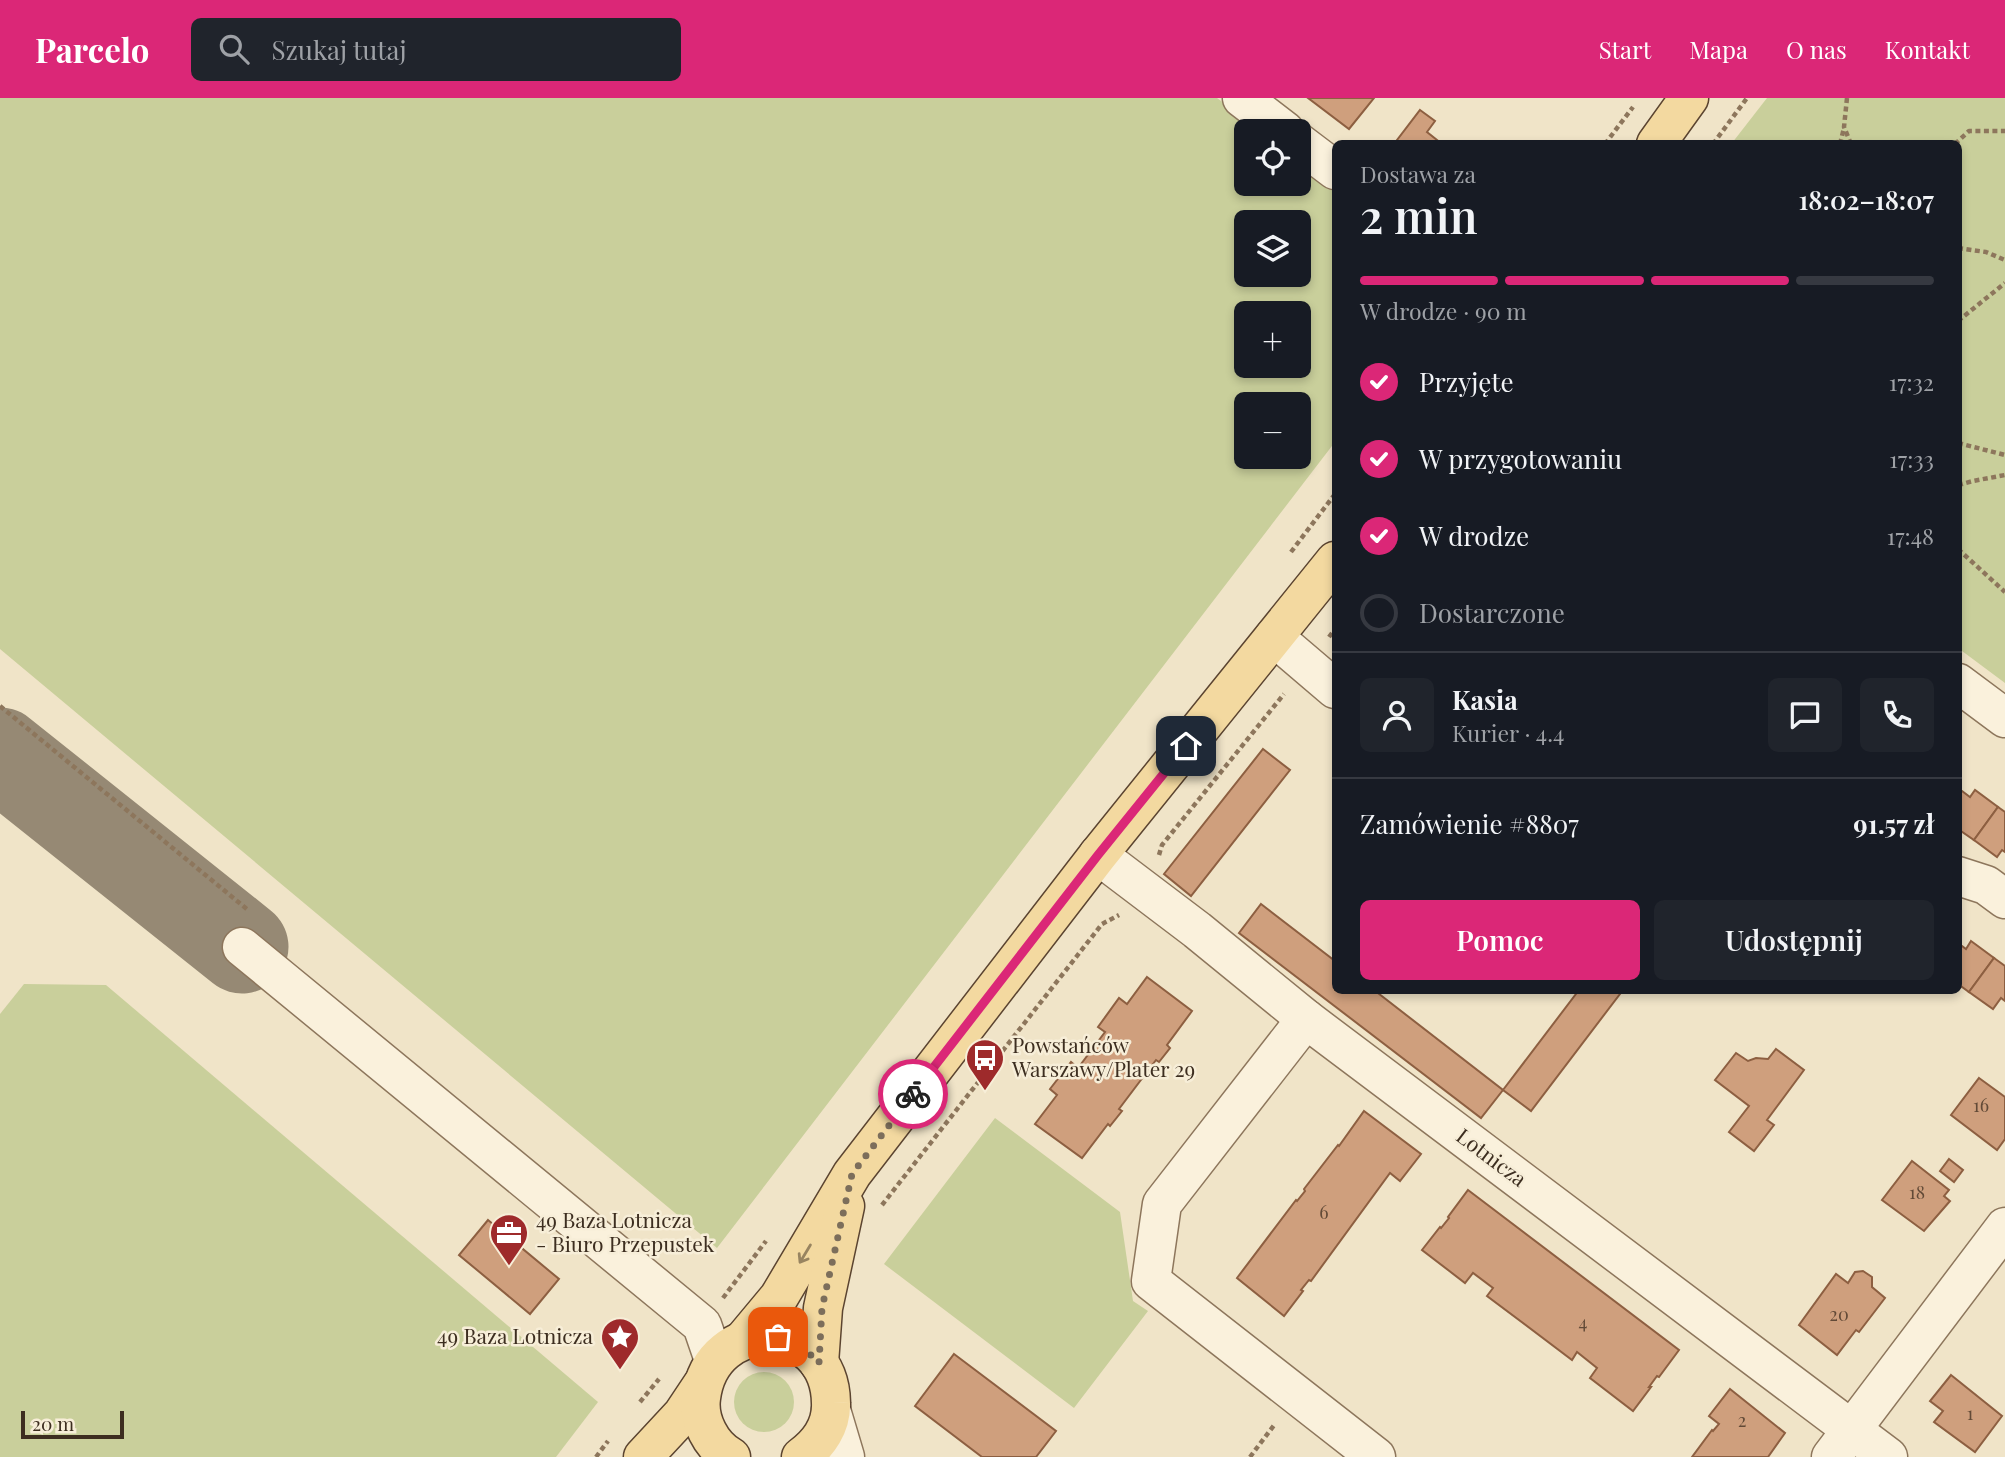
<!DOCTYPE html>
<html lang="pl">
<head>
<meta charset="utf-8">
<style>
  body { margin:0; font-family:"Playfair Display",serif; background:#20242c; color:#f1f3f6; height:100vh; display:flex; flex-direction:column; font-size:26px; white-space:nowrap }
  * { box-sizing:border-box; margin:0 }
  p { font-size:23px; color:#9ea1a6 }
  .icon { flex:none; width:38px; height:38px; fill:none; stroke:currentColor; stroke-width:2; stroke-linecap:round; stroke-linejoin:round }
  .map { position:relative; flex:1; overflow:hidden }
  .drawer { position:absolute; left:1332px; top:42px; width:630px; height:854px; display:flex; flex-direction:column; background:#171b24; border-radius:10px; box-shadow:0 4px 10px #0003 }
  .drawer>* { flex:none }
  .controls { position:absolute; left:1234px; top:21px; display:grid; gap:14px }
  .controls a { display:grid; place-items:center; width:77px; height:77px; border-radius:10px; background:#171b24; box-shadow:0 4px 10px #0003; font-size:35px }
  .scale { position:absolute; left:21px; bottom:18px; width:103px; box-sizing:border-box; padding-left:7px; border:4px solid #3d2e20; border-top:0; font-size:19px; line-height:24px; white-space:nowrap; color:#3d2e20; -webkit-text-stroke:5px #f7eed8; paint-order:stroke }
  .pin { position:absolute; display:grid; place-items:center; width:60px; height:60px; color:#fff; margin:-30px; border-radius:14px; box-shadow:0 4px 10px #0006 }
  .courier { position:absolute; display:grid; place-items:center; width:70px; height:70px; margin:-35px; border:5px solid #db2777; border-radius:50%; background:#fff; color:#222; box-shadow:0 2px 9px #0007 }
  .overview em { font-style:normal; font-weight:600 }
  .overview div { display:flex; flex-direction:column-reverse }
  .overview { display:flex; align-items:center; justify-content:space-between; height:119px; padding:0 28px }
  h1 { font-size:46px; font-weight:600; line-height:52px }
  .bar { display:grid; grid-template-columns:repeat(4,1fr); gap:10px 7px; align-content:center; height:84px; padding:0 28px }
  .bar i { height:9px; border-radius:5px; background:#363941 }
  .bar .active { background:#db2777 }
  .bar p { grid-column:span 4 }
  .line { display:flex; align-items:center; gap:18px; padding:0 28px; border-top:2px solid #363941 }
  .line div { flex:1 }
  .round { display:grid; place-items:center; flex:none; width:74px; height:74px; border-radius:10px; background:#20242c }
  ol { padding:0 28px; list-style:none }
  li { display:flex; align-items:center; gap:21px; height:77px }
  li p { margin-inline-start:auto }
  li .icon { padding:7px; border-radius:50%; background:#db2777; color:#fff; stroke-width:4 }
  li:last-child { color:#9ea1a6 }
  li i { width:38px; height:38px; border:4px solid #363941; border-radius:50% }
  .cta { display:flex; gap:14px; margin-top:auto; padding:14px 28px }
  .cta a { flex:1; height:80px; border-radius:10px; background:#db2777; color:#fff; font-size:28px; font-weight:600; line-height:80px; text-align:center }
  .cta a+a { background:#20242c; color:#f1f3f6 }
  header { display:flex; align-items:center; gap:42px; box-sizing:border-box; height:98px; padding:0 35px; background:#db2777; color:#fff }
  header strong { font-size:33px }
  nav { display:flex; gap:38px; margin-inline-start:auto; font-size:24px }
  .search { width:490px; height:63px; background:#20242c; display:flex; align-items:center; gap:18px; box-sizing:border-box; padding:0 24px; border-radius:10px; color:#9ea1a6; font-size:26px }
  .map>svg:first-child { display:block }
</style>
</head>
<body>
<header>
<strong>Parcelo</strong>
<div class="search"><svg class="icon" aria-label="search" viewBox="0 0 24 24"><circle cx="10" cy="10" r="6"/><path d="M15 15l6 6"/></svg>Szukaj tutaj</div>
<nav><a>Start</a><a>Mapa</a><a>O nas</a><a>Kontakt</a></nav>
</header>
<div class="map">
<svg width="2005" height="1359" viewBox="0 0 2005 1359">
  <rect width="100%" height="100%" fill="#f0e4c8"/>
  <g fill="#c9cf9b" fill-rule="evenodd">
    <path d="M 0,0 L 1217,0 L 1261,33 L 1246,33 L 1246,86 L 1298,86 L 1299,62 L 1335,90 L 1335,344 L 717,1150 L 0,551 ZM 1246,124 L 1298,124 L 1298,177 L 1246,177 ZM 1246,215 L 1298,215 L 1298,268 L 1246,268 ZM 1246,306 L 1298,306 L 1298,359 L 1246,359 Z"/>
    <path d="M 1767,0 L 2005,0 L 2005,585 L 1958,550 L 1958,46 L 1732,45 Z"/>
    <path d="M 24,886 L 106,887 L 598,1304 L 556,1359 L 0,1359 L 0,916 Z"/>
    <path d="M 995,1020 L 1120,1114 L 1133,1203 L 1148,1213 L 1074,1310 L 884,1166 Z"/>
    <circle cx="764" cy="1304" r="30"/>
  </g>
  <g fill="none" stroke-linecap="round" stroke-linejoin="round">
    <path stroke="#968974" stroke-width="93" d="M 0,656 L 242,849"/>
  </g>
  <g fill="#cf9f7d" stroke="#8d5f41" stroke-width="2">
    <path d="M 1308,0 L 1374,0 L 1349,31 Z"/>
    <path d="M 1420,12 L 1435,23 L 1427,34 L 1442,46 L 1394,46 Z"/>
    <path d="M 1263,651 L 1290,672 L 1191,798 L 1164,776 Z"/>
    <path d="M 1958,690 L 1970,699 L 1975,692 L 1998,709 L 1974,742 L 1958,731 Z"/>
    <path d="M 1998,709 L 2005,714 L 2005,754 L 2002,752 L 1997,759 L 1974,742 Z"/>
    <path d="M 1261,806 L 1335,863 L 1335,892 L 1374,892 L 1503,992 L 1481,1020 L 1239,835 Z"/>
    <path d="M 1971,843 L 1994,860 L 1969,894 L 1958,886 L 1958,845 L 1966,851 Z"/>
    <path d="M 1994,860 L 2005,868 L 2005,903 L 2001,900 L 1993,911 L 1969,894 Z"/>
    <path d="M 1147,879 L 1192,913 L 1167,947 L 1170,950 L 1159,964 L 1156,962 L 1119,1011 L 1122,1013 L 1110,1028 L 1108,1026 L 1082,1060 L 1035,1026 L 1057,997 L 1050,991 L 1071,964 L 1078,970 L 1105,934 L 1098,929 L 1119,900 L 1127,906 Z"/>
    <path d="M 1579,892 L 1623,892 L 1531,1013 L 1503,992 Z"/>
    <path d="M 1776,951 L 1804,972 L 1767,1022 L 1774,1027 L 1754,1053 L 1729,1034 L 1749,1008 L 1715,982 L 1736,955 L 1748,963 L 1756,960 L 1768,961 Z"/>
    <path d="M 1979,980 L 2005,999 L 2005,1041 L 1997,1052 L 1951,1017 Z"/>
    <path d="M 1364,1013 L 1421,1056 L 1400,1083 L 1390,1075 L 1311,1183 L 1309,1182 L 1301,1192 L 1303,1193 L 1284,1218 L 1237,1180 L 1296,1102 L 1297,1103 L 1305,1093 L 1304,1091 L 1338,1047 L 1339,1048 Z"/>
    <path d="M 1949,1061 L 1963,1072 L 1954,1084 L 1940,1073 Z"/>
    <path d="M 1912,1063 L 1949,1092 L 1944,1098 L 1950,1103 L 1924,1133 L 1882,1102 Z"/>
    <path d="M 1468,1092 L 1679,1252 L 1659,1279 L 1657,1278 L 1649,1289 L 1651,1289 L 1633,1313 L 1590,1280 L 1597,1270 L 1577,1254 L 1572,1262 L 1487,1198 L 1493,1190 L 1473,1175 L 1465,1185 L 1422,1152 L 1440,1129 L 1441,1130 L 1449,1120 L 1448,1119 Z"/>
    <path d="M 488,1122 L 559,1181 L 530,1216 L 459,1157 Z"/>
    <path d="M 1863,1173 L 1872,1179 L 1872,1189 L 1885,1200 L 1859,1234 L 1856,1232 L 1837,1257 L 1799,1227 L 1836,1176 L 1848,1185 L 1855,1174 Z"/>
    <path d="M 954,1256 L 1056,1333 L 1036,1359 L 982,1359 L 915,1308 Z"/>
    <path d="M 1951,1277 L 2002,1318 L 1975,1354 L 1934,1324 L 1943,1313 L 1930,1303 Z"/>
    <path d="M 1730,1291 L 1785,1335 L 1768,1359 L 1692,1359 L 1712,1332 L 1713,1333 L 1719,1326 L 1709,1318 Z"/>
  </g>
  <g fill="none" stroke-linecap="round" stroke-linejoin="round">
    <defs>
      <g id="minor">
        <path d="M 1242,0 L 1285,33"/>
        <path d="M 1298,44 L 1335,72"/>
        <path d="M 1274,539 L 1335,591"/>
        <path d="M 1958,585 L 2005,620"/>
        <path d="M 1098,757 L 1197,832 L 1306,921 L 1888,1359"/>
        <path d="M 1958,778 L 1986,787 L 2005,801"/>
        <path d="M 242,849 L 702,1227 L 714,1262"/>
        <path d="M 1306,921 L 1162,1106 L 1151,1183 L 1376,1359"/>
        <path d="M 831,1312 L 845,1359"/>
        <path d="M 1831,1359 L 2005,1129"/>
      </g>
      <g id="major">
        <path d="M 1656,46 L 1689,0"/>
        <path d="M 744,1241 L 779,1199 L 852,1076 L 1098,757 L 1335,463"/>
        <path d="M 819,1265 L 823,1210 L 845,1108"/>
        <path d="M 643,1359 L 682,1317 L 702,1287"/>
        <path d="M 731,1359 C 711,1348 698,1322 701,1300 C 711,1215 830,1220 831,1305 C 832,1327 819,1346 801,1359"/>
      </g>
    </defs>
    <use href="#minor" stroke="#8d765c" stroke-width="41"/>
    <use href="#major" stroke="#5b4430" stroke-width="41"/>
    <g stroke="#8d765c" stroke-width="4.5" stroke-dasharray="5 3.5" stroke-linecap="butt">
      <path d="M 1847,0 L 1844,29 L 1851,46"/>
      <path d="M 1605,46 L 1633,9"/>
      <path d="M 1713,46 L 1747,0"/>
      <path d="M 1840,46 L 1844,30"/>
      <path d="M 1955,46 L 1969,33 L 2005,33"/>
      <path d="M 1958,150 L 1986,154 L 2005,162"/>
      <path d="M 1958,223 L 2005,185"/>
      <path d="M 1958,345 L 2005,357"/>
      <path d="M 1958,387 L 1973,383 L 2005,377"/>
      <path d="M 1958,451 L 2005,494"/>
      <path d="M 1291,454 L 1335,396"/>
      <path d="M 1329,539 L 1335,531"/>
      <path d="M 0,608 L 248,812"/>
      <path d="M 1159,757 L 1162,747 L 1284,596"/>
      <path d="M 882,1107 L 1102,826 L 1119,817"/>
      <path d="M 723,1200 L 766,1143"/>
      <path d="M 640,1304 L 659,1281"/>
      <path d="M 596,1359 L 608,1343"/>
      <path d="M 1250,1359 L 1275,1326"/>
    </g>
    <use href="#minor" stroke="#faf1dc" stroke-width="38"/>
    <use href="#major" stroke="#f3d9a0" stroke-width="38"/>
  </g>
  <defs><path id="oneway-shaft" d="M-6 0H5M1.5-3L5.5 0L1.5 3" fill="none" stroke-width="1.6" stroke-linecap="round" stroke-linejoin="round" transform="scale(1.75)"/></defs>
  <use stroke="#988460" href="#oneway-shaft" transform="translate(805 1156) rotate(121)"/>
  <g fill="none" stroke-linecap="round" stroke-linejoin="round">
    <path stroke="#7c6e5b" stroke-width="7" stroke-dasharray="0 12.6" d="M 778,1239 C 795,1244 806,1251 819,1265 L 822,1210 L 852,1076 L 913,996"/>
    <path stroke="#db2777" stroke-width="9" d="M 913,996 L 1098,757 L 1186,648"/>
  </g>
  <defs>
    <symbol id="bus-pin" viewBox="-11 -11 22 30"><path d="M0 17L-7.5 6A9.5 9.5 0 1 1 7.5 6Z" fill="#9e2a2b" stroke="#f7eed8"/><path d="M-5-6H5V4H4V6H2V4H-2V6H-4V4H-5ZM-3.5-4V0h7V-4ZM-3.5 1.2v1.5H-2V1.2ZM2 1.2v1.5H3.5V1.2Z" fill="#fff"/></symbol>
    <symbol id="office-pin" viewBox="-11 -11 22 30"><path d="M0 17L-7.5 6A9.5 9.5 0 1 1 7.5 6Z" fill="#9e2a2b" stroke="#f7eed8"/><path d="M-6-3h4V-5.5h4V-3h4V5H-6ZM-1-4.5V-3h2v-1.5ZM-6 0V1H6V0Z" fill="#fff"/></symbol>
    <symbol id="sight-pin" viewBox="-11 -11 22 30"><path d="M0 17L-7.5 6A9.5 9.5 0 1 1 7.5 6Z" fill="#9e2a2b" stroke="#f7eed8"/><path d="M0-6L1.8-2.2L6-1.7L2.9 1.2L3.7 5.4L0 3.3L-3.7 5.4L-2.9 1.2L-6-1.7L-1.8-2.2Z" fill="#fff"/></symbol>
  </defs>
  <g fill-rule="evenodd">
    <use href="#bus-pin" x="963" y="938" width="44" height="60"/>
    <use href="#office-pin" x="487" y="1113" width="44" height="60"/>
    <use href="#sight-pin" x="598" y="1217" width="44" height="60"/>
  </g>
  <g text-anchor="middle" stroke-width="5" stroke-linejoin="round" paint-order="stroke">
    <g font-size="18" fill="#624a37">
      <text x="1981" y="1014">16</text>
      <text x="1917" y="1101">18</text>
      <text x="1324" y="1121">6</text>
      <text x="1839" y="1223">20</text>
      <text x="1583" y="1231">4</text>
      <text x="1970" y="1322">1</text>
      <text x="1742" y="1329">2</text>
    </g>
    <g font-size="21" fill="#3d2e20" stroke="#f7eed8" text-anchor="start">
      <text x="1012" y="955">Powstańców<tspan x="1012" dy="24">Warszawy/Plater 29</tspan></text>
      <text x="536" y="1130">49 Baza Lotnicza<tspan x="536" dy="24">- Biuro Przepustek</tspan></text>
      <text x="593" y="1246" text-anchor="end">49 Baza Lotnicza</text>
    </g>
    <g font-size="21" fill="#3d2e20" stroke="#f7eed8">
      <text transform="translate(1491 1060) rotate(37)" y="7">Lotnicza</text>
    </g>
  </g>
</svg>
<div class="controls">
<a><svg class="icon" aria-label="locate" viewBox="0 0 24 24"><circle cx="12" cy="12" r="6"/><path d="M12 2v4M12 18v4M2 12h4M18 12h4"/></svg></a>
<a><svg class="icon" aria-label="layers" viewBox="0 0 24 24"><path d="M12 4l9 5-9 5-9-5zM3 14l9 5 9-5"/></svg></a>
<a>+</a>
<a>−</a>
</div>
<div class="scale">20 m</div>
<div class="pin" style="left:778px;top:1239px;background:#ea580c"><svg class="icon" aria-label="bag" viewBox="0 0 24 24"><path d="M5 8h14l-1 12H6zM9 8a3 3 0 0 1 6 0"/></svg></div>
<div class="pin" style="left:1186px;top:648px;background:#1f2937"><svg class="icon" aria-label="home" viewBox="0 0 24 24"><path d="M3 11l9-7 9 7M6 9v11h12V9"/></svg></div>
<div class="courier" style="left:913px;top:996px"><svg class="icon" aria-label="bike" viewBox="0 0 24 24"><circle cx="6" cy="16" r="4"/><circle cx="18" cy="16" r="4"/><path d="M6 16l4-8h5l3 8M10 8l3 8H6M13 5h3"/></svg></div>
<section class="drawer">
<div class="overview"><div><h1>2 min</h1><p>Dostawa za</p></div><em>18:02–18:07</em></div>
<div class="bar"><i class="active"></i><i class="active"></i><i class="active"></i><i></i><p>W drodze · 90 m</p></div>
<ol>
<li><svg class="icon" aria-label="check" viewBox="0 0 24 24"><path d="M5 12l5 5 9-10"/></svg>Przyjęte<p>17:32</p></li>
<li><svg class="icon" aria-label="check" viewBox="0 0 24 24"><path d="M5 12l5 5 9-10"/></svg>W przygotowaniu<p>17:33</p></li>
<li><svg class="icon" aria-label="check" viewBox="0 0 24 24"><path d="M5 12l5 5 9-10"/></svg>W drodze<p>17:48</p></li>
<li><i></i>Dostarczone</li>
</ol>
<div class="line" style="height:126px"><a class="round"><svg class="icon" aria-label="person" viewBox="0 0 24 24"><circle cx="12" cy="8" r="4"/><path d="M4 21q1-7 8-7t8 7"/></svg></a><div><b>Kasia</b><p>Kurier · 4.4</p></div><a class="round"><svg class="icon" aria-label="chat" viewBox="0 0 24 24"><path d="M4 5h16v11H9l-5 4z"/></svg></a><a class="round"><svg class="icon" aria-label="phone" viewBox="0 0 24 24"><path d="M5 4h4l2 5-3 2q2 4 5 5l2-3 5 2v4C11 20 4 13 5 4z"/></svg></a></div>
<div class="line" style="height:91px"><div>Zamówienie #8807</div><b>91.57 zł</b></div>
<div class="cta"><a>Pomoc</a><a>Udostępnij</a></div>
</section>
</div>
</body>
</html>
